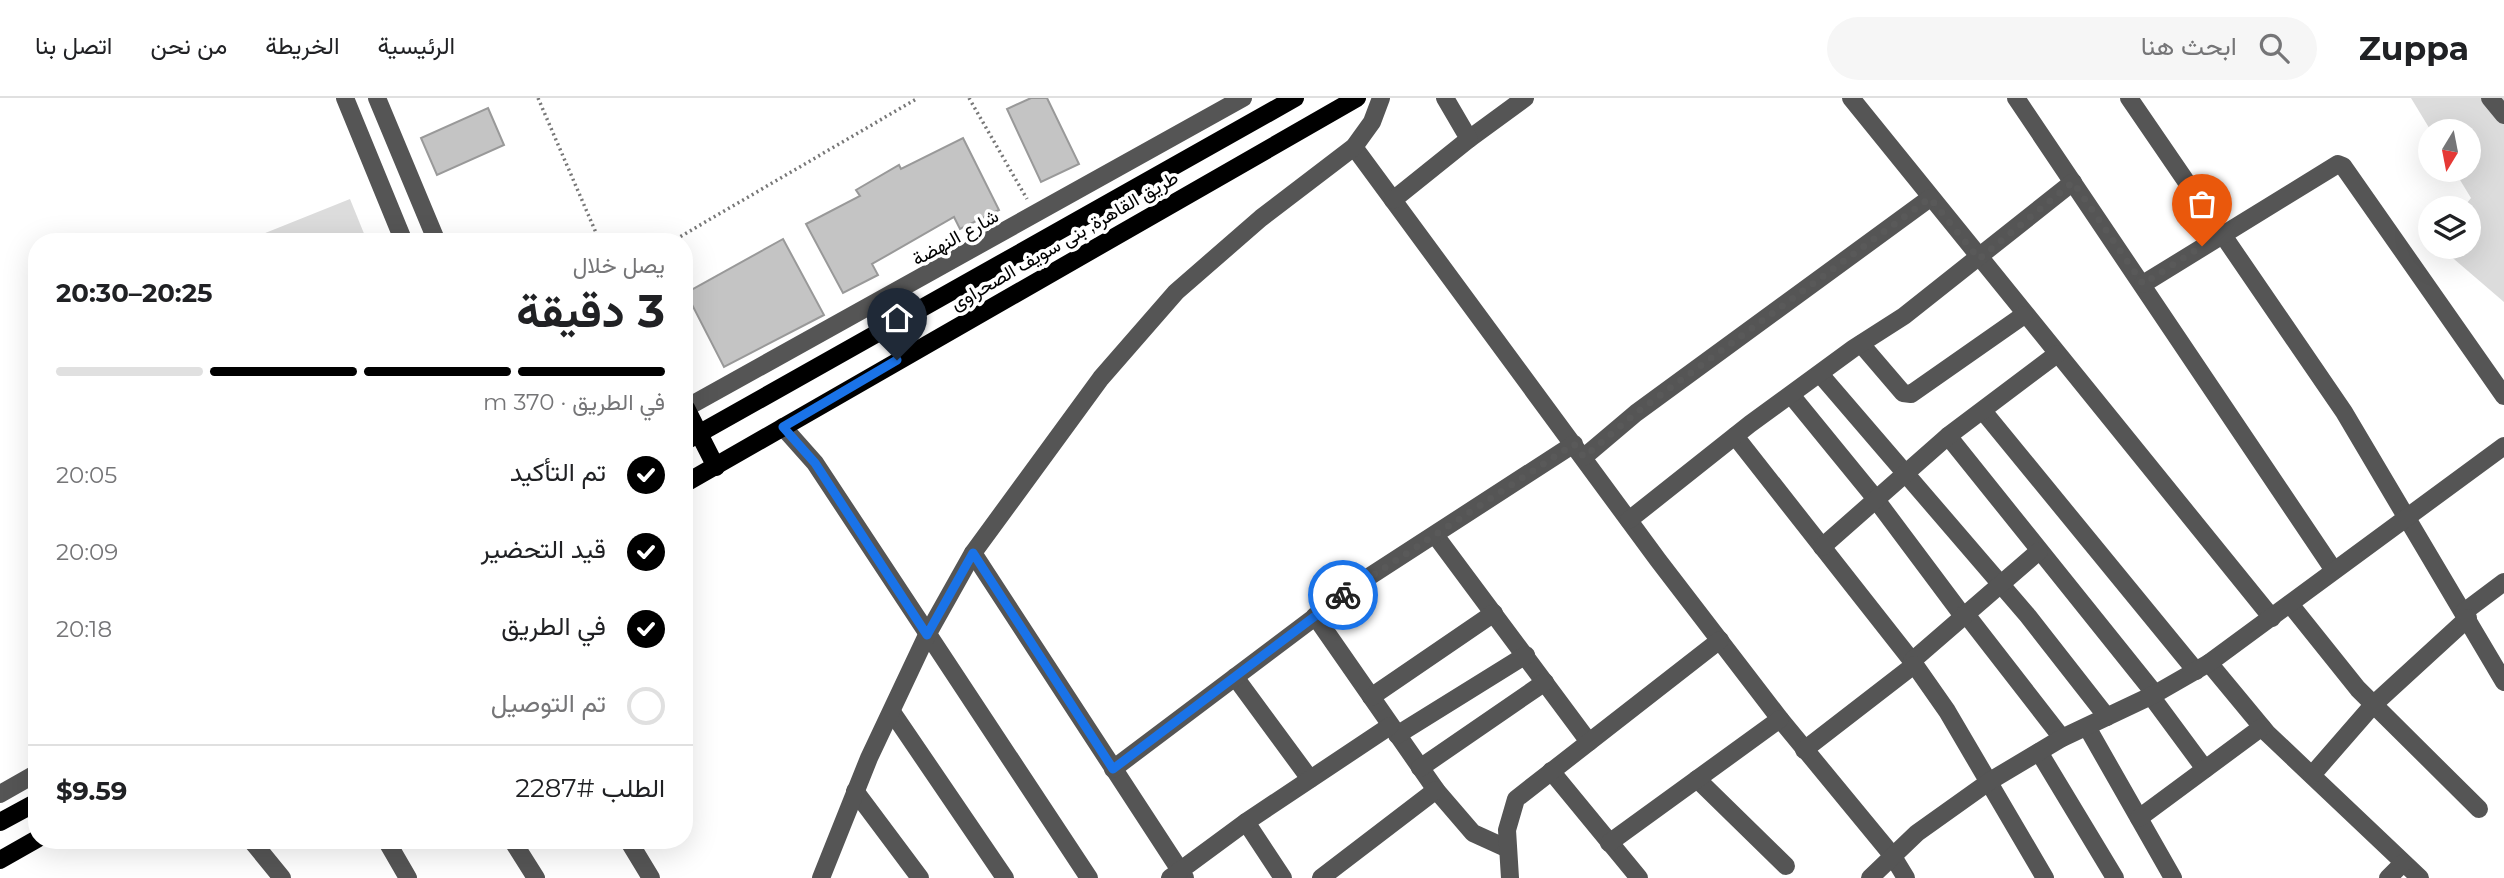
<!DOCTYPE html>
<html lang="ar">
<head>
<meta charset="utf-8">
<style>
  body { margin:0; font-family:Montserrat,Vazirmatn,sans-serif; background:#f6f6f6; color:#202124; direction:rtl; height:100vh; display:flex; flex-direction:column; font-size:26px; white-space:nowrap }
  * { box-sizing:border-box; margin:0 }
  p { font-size:23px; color:#757577 }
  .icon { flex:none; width:38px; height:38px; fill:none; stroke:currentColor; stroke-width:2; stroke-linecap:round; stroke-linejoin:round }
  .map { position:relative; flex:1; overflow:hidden; direction:ltr }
  .details { position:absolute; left:28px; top:135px; width:665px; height:616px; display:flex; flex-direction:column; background:#fff; border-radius:28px; box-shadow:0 7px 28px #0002; direction:rtl }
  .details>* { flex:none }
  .needle { width:46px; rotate:190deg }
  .fabs { position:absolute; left:2418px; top:21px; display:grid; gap:14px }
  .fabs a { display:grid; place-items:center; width:63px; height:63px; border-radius:50%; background:#fff; box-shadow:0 7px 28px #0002; font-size:35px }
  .pin { position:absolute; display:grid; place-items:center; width:60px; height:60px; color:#fff; margin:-72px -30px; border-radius:50% 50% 50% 0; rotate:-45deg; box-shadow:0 0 7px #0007 }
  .pin .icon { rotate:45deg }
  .courier { position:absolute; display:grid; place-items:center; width:70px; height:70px; margin:-35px; border:5px solid #1a73e8; border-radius:50%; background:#fff; color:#222; box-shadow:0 2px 9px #0007 }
  .head em { font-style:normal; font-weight:700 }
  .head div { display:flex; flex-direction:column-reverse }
  .head { display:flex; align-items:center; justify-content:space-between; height:119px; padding:0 28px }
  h1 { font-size:46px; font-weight:700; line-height:52px }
  .bar { display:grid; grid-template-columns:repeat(4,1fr); gap:10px 7px; align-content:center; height:84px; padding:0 28px }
  .bar i { height:9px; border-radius:5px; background:#e0e0e0 }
  .bar .active { background:#000 }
  .bar p { grid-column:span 4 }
  .line { display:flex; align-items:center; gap:18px; padding:0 28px; border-top:2px solid #e0e0e0 }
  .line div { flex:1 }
  ol { padding:0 28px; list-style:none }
  li { display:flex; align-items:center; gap:21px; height:77px }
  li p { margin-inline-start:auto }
  li .icon { padding:7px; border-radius:50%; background:#000; color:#fff; stroke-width:4 }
  li:last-child { color:#757577 }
  li i { width:38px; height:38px; border:4px solid #e0e0e0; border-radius:50% }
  header { display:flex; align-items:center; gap:42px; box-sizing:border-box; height:98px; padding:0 35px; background:#fff; border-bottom:2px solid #e0e0e0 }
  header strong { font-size:33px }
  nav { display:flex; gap:38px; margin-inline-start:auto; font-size:24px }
  .search { width:490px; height:63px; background:#f6f6f6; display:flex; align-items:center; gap:18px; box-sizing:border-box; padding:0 24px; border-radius:38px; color:#757577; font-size:26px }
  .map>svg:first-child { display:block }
</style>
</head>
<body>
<header>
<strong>Zuppa</strong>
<div class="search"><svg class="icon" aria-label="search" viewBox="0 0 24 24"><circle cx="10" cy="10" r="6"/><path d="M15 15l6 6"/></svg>ابحث هنا</div>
<nav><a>الرئيسية</a><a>الخريطة</a><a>من نحن</a><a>اتصل بنا</a></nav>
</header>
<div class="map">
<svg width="2504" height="780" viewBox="0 0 2504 780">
  <rect width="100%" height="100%" fill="#fff"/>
  <g fill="#dcdcdc">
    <path d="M 2411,0 L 2504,0 L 2504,204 L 2440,149 L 2469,149 L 2469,110 L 2463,110 L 2471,100 L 2454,72 L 2469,72 L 2469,33 L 2431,33 Z"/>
    <path d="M 350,101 L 367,143 L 251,143 L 250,141 Z"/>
  </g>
  <g fill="#c4c4c4" stroke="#999" stroke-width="2">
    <path d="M 1031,0 L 1047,0 L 1079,66 L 1041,84 L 1007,11 Z"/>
    <path d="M 488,10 L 504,47 L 437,77 L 421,40 Z"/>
    <path d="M 963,40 L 999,112 L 960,131 L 954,119 L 872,166 L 878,177 L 843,195 L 806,126 L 860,98 L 856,92 L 899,67 L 901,71 Z"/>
    <path d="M 783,141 L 824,217 L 724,269 L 686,195 Z"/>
  </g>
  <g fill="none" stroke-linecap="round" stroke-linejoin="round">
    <g stroke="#777" stroke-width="3.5" stroke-dasharray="2 3.5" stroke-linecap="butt">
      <path d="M 538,0 L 600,144"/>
      <path d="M 969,0 L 1027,101"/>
      <path d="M 671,144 L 918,0"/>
    </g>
    <g stroke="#555" stroke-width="18">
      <path d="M 345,0 L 404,144"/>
      <path d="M 377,0 L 437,144"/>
      <path d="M 1851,0 L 2272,520"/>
      <path d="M 2016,0 L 2333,471"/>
      <path d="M 2129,0 L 2344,314 L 2504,584"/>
      <path d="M 2490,0 L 2504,17"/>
      <path d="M 1469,41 L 1525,0"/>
      <path d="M 1354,49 L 1658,462 L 1780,621 L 1892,757 L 1906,780"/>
      <path d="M 1393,102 L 1469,41 L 1445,0"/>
      <path d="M 2143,186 L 2338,66 L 2343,68 L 2504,298"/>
      <path d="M 1861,246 L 1903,295 L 1911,296 L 2024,217"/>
      <path d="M 1820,276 L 2028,518 L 2107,619"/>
      <path d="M 1791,297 L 1871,395 L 1963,518"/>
      <path d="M 684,311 L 1243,0"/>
      <path d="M 1983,313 L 2196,573"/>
      <path d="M 783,329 L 815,365 L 1089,780"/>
      <path d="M 1735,338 L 1912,563 L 1947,613 L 2045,780"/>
      <path d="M 1948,338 L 2155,596"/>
      <path d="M 1584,359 L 1636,315 L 1930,100"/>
      <path d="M 1629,422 L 1750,326 L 1854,250 L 1904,218 L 2073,84"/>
      <path d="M 1435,437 L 1589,644"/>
      <path d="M 1822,449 L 1948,338 L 2057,256"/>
      <path d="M 973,455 L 1185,780"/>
      <path d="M 2290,506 L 2358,591 L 2479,711"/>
      <path d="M 2464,514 L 2504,484"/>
      <path d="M 1965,515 L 2062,640"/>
      <path d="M 1315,518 L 1436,692 L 1473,735 L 1506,750"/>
      <path d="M 1912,563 L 2039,453"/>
      <path d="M 2209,565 L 2267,635 L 2420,780"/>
      <path d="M 1235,579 L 1310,681"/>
      <path d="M 2151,598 L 2205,671"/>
      <path d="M 1371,599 L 1494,515"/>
      <path d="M 892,614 L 1005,780"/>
      <path d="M 2087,629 L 2173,780"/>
      <path d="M 1397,637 L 1526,557"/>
      <path d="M 1804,652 L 1914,567"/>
      <path d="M 2039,654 L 2115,780"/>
      <path d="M 1420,670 L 1545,584"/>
      <path d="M 1113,671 L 1364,482 L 1574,346"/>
      <path d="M 1551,673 L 1639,780"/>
      <path d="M 2312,677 L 2373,607 L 2468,520"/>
      <path d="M 1697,681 L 1786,768"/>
      <path d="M 855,693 L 920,780"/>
      <path d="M 0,696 L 37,675"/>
      <path d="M 2139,720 L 2262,629"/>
      <path d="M 1246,724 L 1283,780"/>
      <path d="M 251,742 L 282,780"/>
      <path d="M 386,742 L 408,780"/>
      <path d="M 512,742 L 536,780"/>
      <path d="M 628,742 L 651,780"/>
      <path d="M 1609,745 L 1780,621"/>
      <path d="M 821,780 L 869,660 L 927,537 L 973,455 L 1101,280 L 1176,194 L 1261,120 L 1354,49 L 1372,24 L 1381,0"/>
      <path d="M 1170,780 L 1246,724 L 1390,628"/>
      <path d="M 1321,780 L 1436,692"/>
      <path d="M 1510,780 L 1507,732 L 1516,701 L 1720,542"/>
      <path d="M 1870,780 L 1917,735 L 1990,683 L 2062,640 L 2155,596 L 2209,565 L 2504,348"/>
      <path d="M 2388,780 L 2403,765"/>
    </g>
    <g stroke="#000" stroke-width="18">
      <path d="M 686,310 L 716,369"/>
      <path d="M 684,344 L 1295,0"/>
      <path d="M 684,386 L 1357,0"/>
      <path d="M 0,724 L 37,704"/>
      <path d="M 0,762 L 37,741"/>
    </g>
  </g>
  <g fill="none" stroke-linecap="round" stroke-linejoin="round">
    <path stroke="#595959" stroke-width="7" stroke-dasharray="0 12.6" d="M 1343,497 L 1574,346 L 1584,359 L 1636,315 L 1930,100 L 1979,161 L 2073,84 L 2143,186 L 2202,148"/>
    <path stroke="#1a73e8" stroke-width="9" d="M 897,262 L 783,329 L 815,365 L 927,537 L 973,455 L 1113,671 L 1343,497"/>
  </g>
  <g text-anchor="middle" stroke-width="7" stroke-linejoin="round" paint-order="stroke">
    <g font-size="19" fill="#000" stroke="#fff">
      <text transform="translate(955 139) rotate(-29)" y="7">شارع النهضة</text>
      <text transform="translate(1064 142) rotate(-30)" y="7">طريق القاهرة, بنى سويف الصحراوى</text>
    </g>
  </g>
</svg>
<div class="fabs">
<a><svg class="needle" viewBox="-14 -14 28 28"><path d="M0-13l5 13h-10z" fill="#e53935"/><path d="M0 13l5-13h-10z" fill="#757577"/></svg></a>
<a><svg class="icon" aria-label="layers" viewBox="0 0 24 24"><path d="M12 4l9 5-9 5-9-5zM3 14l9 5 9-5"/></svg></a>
</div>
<div class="pin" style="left:2202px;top:148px;background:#ea580c"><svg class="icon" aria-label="bag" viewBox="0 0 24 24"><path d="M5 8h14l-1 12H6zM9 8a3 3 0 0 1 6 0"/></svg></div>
<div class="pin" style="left:897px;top:262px;background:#1f2937"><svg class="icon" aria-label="home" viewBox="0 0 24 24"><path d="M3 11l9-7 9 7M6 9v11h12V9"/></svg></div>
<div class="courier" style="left:1343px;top:497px"><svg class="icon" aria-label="bike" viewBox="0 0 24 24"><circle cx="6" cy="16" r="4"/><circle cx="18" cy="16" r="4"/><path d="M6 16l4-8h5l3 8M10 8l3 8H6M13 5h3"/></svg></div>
<section class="details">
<div class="head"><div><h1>3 دقيقة</h1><p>يصل خلال</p></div><em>20:25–20:30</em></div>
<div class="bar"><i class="active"></i><i class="active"></i><i class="active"></i><i></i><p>في الطريق · 370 m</p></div>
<ol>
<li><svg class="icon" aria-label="check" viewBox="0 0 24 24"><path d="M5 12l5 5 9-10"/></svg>تم التأكيد<p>20:05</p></li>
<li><svg class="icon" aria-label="check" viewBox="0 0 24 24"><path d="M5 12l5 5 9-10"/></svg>قيد التحضير<p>20:09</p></li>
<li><svg class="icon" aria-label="check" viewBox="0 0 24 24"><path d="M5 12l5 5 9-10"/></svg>في الطريق<p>20:18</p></li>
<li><i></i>تم التوصيل</li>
</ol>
<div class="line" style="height:91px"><div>الطلب #2287</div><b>$9.59</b></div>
</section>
</div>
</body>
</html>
